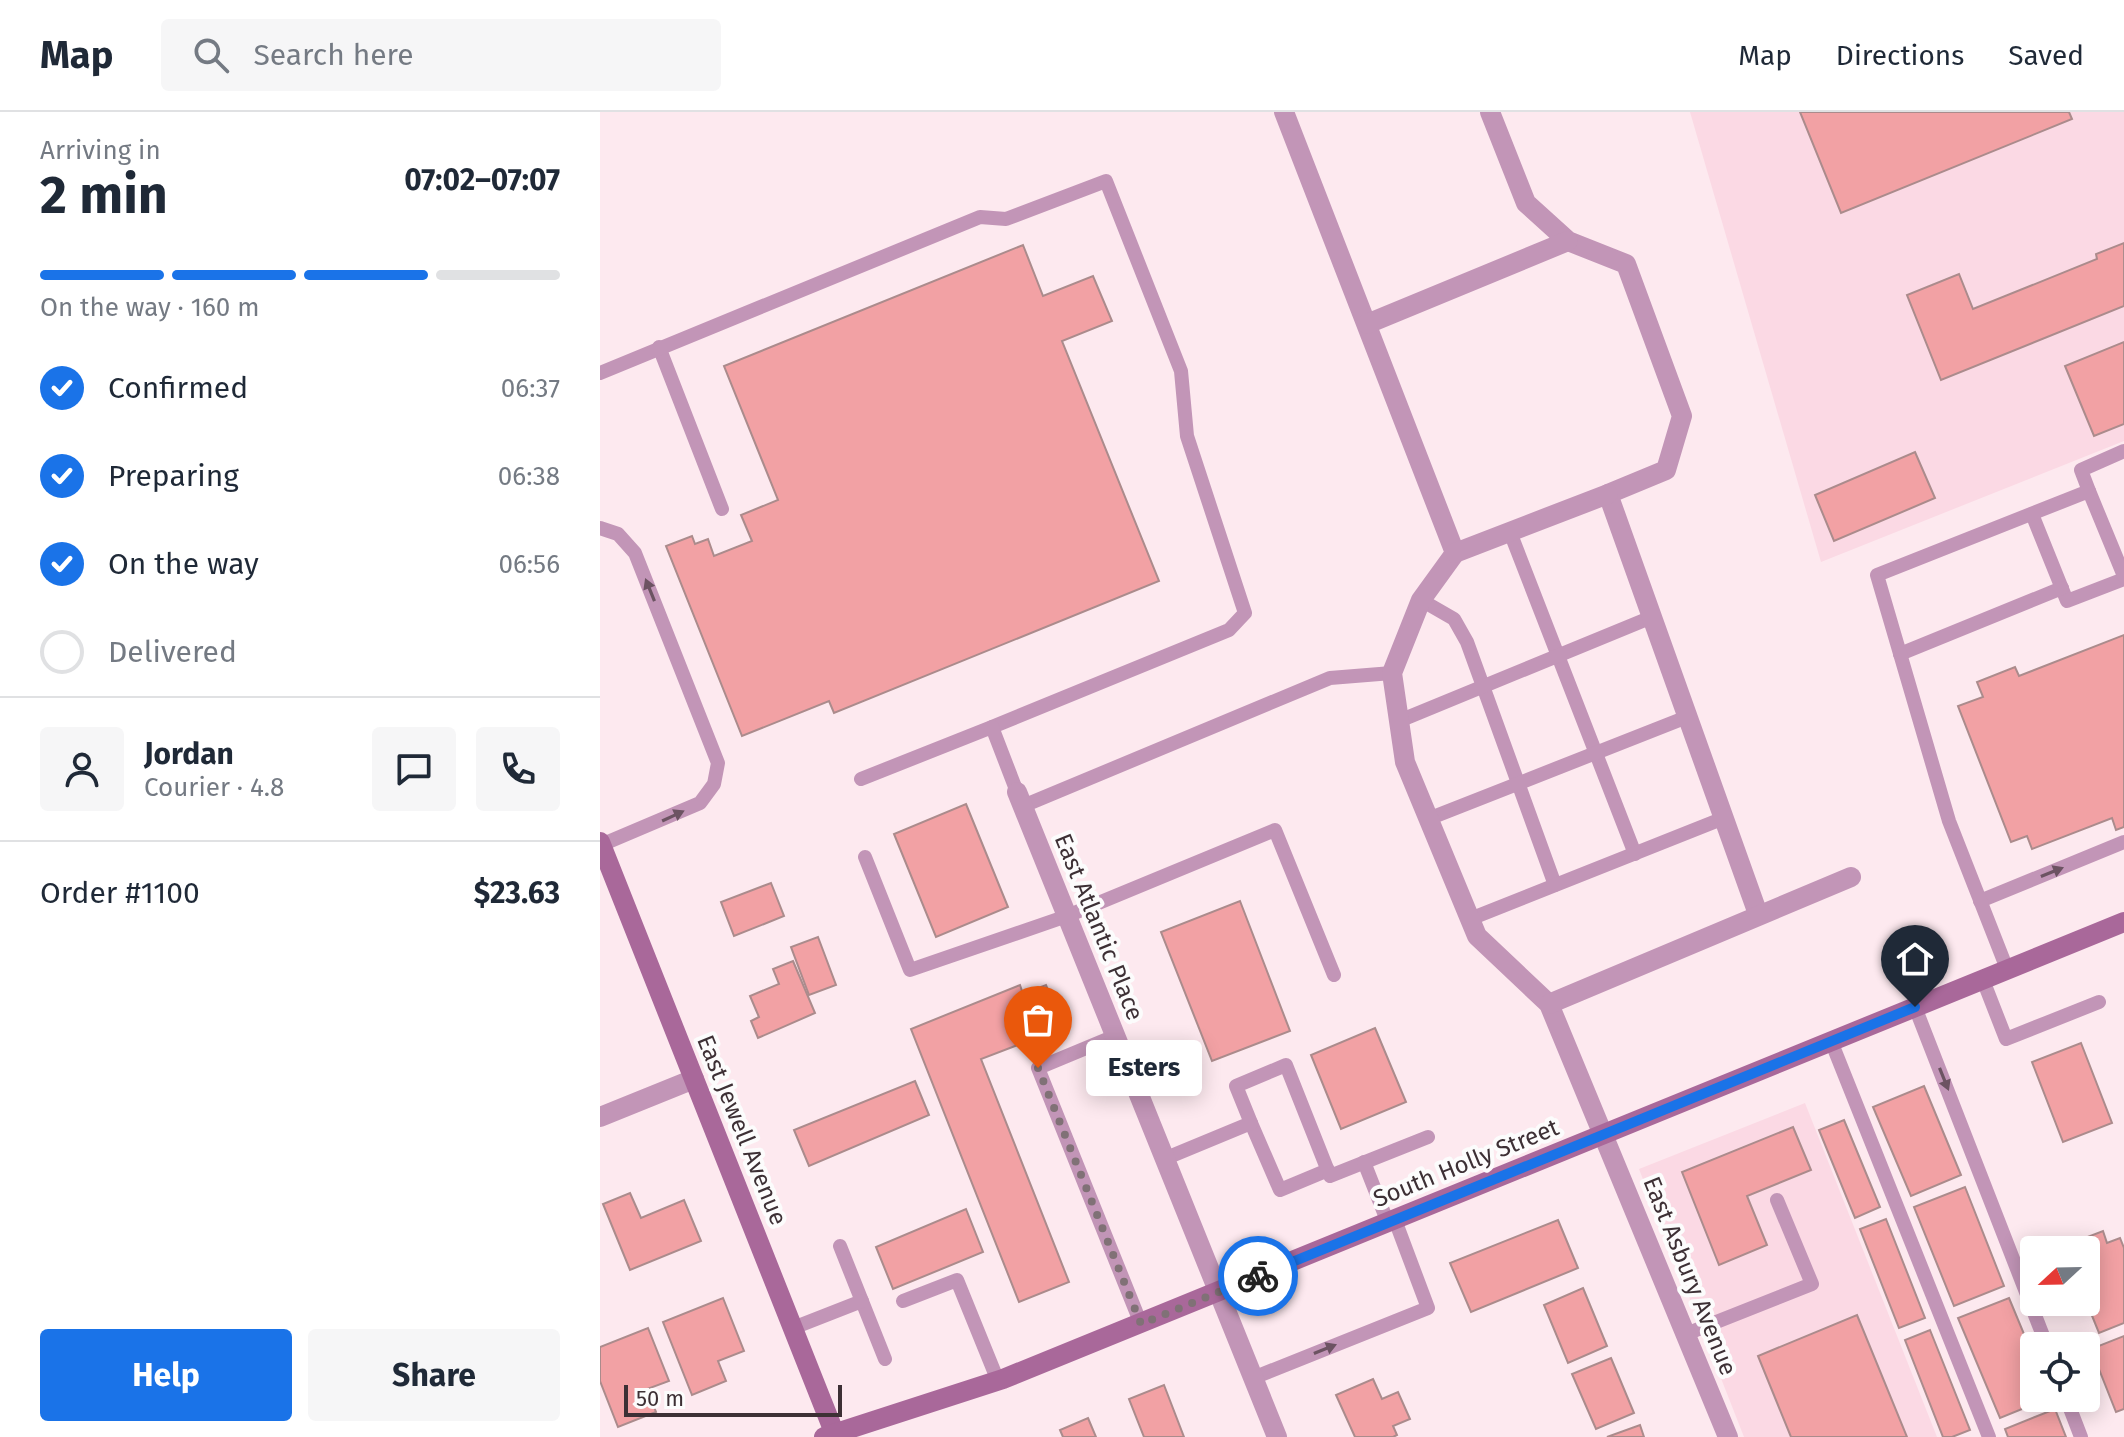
<!DOCTYPE html>
<html lang="en">
<head>
<meta charset="utf-8">
<style>
  body { margin:0; font-family:"Fira Sans",sans-serif; background:#f6f6f7; color:#1f2937; height:100vh; display:flex; flex-direction:column; font-size:30px; white-space:nowrap }
  * { box-sizing:border-box; margin:0 }
  p { font-size:26px; color:#747a83 }
  .icon { flex:none; width:44px; height:44px; fill:none; stroke:currentColor; stroke-width:2; stroke-linecap:round; stroke-linejoin:round }
  .map { position:relative; flex:1; overflow:hidden }
  .drawer { display:flex; flex-direction:column; background:#fff; width:600px }
  .drawer>* { flex:none }
  .needle { width:52px; rotate:248deg }
  .tools { position:absolute; left:1420px; top:1124px; display:grid; gap:16px }
  .tools a { display:grid; place-items:center; width:80px; height:80px; border-radius:8px; background:#fff; box-shadow:0 4px 20px #0003; font-size:40px }
  .scale { position:absolute; left:24px; bottom:20px; width:218px; box-sizing:border-box; padding-left:8px; border:4px solid #3d3035; border-top:0; font-size:22px; line-height:28px; white-space:nowrap; color:#3d3035; -webkit-text-stroke:6px #fcfcfc; paint-order:stroke }
  .pin { position:absolute; display:grid; place-items:center; width:68px; height:68px; color:#fff; margin:-82px -34px; border-radius:50% 50% 50% 0; rotate:-45deg; box-shadow:0 0 8px #0007 }
  .pin .icon { rotate:45deg }
  .courier { position:absolute; display:grid; place-items:center; width:80px; height:80px; margin:-40px; border:6px solid #1a73e8; border-radius:50%; background:#fff; color:#222; box-shadow:0 2px 10px #0007 }
  .bubble { position:absolute; height:56px; border-radius:8px; background:#fff; box-shadow:0 4px 20px #0003; font-size:26px; font-weight:700; line-height:56px; text-align:center }
  .head em { font-style:normal; font-weight:700 }
  .head div { display:flex; flex-direction:column-reverse }
  .head { display:flex; align-items:center; justify-content:space-between; height:136px; padding:0 40px }
  h1 { font-size:52px; font-weight:700; line-height:60px }
  .bar { display:grid; grid-template-columns:repeat(4,1fr); gap:12px 8px; align-content:center; height:96px; padding:0 40px }
  .bar i { height:10px; border-radius:6px; background:#e0e1e3 }
  .bar .active { background:#1a73e8 }
  .bar p { grid-column:span 4 }
  .line { display:flex; align-items:center; gap:20px; padding:0 40px; border-top:2px solid #e0e1e3 }
  .line div { flex:1 }
  .round { display:grid; place-items:center; flex:none; width:84px; height:84px; border-radius:8px; background:#f6f6f7 }
  ol { padding:0 40px; list-style:none }
  li { display:flex; align-items:center; gap:24px; height:88px }
  li p { margin-inline-start:auto }
  li .icon { padding:8px; border-radius:50%; background:#1a73e8; color:#fff; stroke-width:4 }
  li:last-child { color:#747a83 }
  li i { width:44px; height:44px; border:4px solid #e0e1e3; border-radius:50% }
  .button { display:flex; gap:16px; margin-top:auto; padding:16px 40px }
  .button a { flex:1; height:92px; border-radius:8px; background:#1a73e8; color:#fff; font-size:32px; font-weight:700; line-height:92px; text-align:center }
  .button a+a { background:#f6f6f7; color:#1f2937 }
  header { display:flex; align-items:center; gap:48px; box-sizing:border-box; height:112px; padding:0 40px; background:#fff; border-bottom:2px solid #e0e1e3 }
  header strong { font-size:38px }
  nav { display:flex; gap:44px; margin-inline-start:auto; font-size:28px }
  .search { width:560px; height:72px; background:#f6f6f7; display:flex; align-items:center; gap:20px; box-sizing:border-box; padding:0 28px; border-radius:8px; color:#747a83; font-size:30px }
  main { display:flex; flex:1; min-height:0 }
  .map>svg:first-child { display:block }
</style>
</head>
<body>
<header>
<strong>Map</strong>
<div class="search"><svg class="icon" aria-label="search" viewBox="0 0 24 24"><circle cx="10" cy="10" r="6"/><path d="M15 15l6 6"/></svg>Search here</div>
<nav><a>Map</a><a>Directions</a><a>Saved</a></nav>
</header>
<main>
<section class="drawer">
<div class="head"><div><h1>2 min</h1><p>Arriving in</p></div><em>07:02–07:07</em></div>
<div class="bar"><i class="active"></i><i class="active"></i><i class="active"></i><i></i><p>On the way · 160 m</p></div>
<ol>
<li><svg class="icon" aria-label="check" viewBox="0 0 24 24"><path d="M5 12l5 5 9-10"/></svg>Confirmed<p>06:37</p></li>
<li><svg class="icon" aria-label="check" viewBox="0 0 24 24"><path d="M5 12l5 5 9-10"/></svg>Preparing<p>06:38</p></li>
<li><svg class="icon" aria-label="check" viewBox="0 0 24 24"><path d="M5 12l5 5 9-10"/></svg>On the way<p>06:56</p></li>
<li><i></i>Delivered</li>
</ol>
<div class="line" style="height:144px"><a class="round"><svg class="icon" aria-label="person" viewBox="0 0 24 24"><circle cx="12" cy="8" r="4"/><path d="M4 21q1-7 8-7t8 7"/></svg></a><div><b>Jordan</b><p>Courier · 4.8</p></div><a class="round"><svg class="icon" aria-label="chat" viewBox="0 0 24 24"><path d="M4 5h16v11H9l-5 4z"/></svg></a><a class="round"><svg class="icon" aria-label="phone" viewBox="0 0 24 24"><path d="M5 4h4l2 5-3 2q2 4 5 5l2-3 5 2v4C11 20 4 13 5 4z"/></svg></a></div>
<div class="line" style="height:104px"><div>Order #1100</div><b>$23.63</b></div>
<div class="button"><a>Help</a><a>Share</a></div>
</section>
<div class="map">
<svg width="1524" height="1325" viewBox="0 0 1524 1325">
  <rect width="100%" height="100%" fill="#fde9ef"/>
  <g fill="#fbd9e4">
    <path d="M 1090,0 L 1524,0 L 1524,329 L 1221,450 Z"/>
    <path d="M 1205,991 L 1337,1325 L 1144,1325 L 1039,1057 Z"/>
  </g>
  <g fill="#f2a1a4" stroke="#ab8b8c" stroke-width="2">
    <path d="M 1200,0 L 1469,0 L 1472,7 L 1241,101 Z"/>
    <path d="M 1524,131 L 1524,194 L 1341,268 L 1307,183 L 1359,162 L 1373,197 L 1497,147 L 1496,142 Z"/>
    <path d="M 423,133 L 443,184 L 493,164 L 512,209 L 462,229 L 559,469 L 234,601 L 229,589 L 142,624 L 66,434 L 92,424 L 95,432 L 108,427 L 114,444 L 152,429 L 141,403 L 178,388 L 124,254 Z"/>
    <path d="M 1524,230 L 1524,312 L 1494,324 L 1465,254 Z"/>
    <path d="M 1315,340 L 1335,386 L 1234,429 L 1215,383 Z"/>
    <path d="M 1524,523 L 1524,715 L 1516,718 L 1512,706 L 1432,737 L 1427,724 L 1411,730 L 1358,594 L 1383,585 L 1377,570 L 1415,555 L 1419,564 Z"/>
    <path d="M 366,692 L 408,795 L 336,825 L 294,722 Z"/>
    <path d="M 171,771 L 184,804 L 134,824 L 121,790 Z"/>
    <path d="M 640,789 L 690,919 L 612,949 L 561,820 Z"/>
    <path d="M 218,825 L 236,873 L 209,883 L 191,835 Z"/>
    <path d="M 193,849 L 215,901 L 158,926 L 151,909 L 159,905 L 150,884 L 179,872 L 173,857 Z"/>
    <path d="M 420,873 L 423,882 L 446,873 L 457,900 L 435,909 L 441,924 L 381,947 L 469,1170 L 419,1190 L 311,917 Z"/>
    <path d="M 775,916 L 806,990 L 741,1017 L 711,943 Z"/>
    <path d="M 1481,931 L 1512,1011 L 1463,1030 L 1432,950 Z"/>
    <path d="M 315,969 L 329,1003 L 209,1054 L 194,1018 Z"/>
    <path d="M 1324,974 L 1361,1063 L 1311,1084 L 1273,995 Z"/>
    <path d="M 1244,1008 L 1280,1095 L 1255,1106 L 1219,1018 Z"/>
    <path d="M 1193,1015 L 1211,1058 L 1147,1084 L 1167,1133 L 1119,1153 L 1082,1060 Z"/>
    <path d="M 1365,1075 L 1404,1174 L 1354,1194 L 1314,1095 Z"/>
    <path d="M 30,1081 L 41,1106 L 84,1088 L 101,1129 L 30,1158 L 3,1092 Z"/>
    <path d="M 366,1097 L 383,1140 L 293,1177 L 276,1135 Z"/>
    <path d="M 1286,1107 L 1325,1206 L 1299,1216 L 1260,1117 Z"/>
    <path d="M 958,1108 L 978,1156 L 871,1200 L 850,1151 Z"/>
    <path d="M 1503,1119 L 1507,1131 L 1520,1126 L 1524,1136 L 1524,1211 L 1499,1221 L 1486,1189 L 1486,1138 L 1466,1138 L 1464,1134 Z"/>
    <path d="M 983,1176 L 1007,1234 L 968,1251 L 944,1193 Z"/>
    <path d="M 123,1186 L 144,1239 L 118,1249 L 126,1269 L 92,1283 L 63,1210 Z"/>
    <path d="M 1409,1186 L 1434,1246 L 1434,1286 L 1449,1286 L 1400,1306 L 1358,1206 Z"/>
    <path d="M 1257,1203 L 1307,1325 L 1191,1325 L 1158,1244 Z"/>
    <path d="M 48,1216 L 69,1269 L 47,1277 L 56,1300 L 18,1315 L 0,1269 L 0,1235 Z"/>
    <path d="M 1330,1218 L 1370,1318 L 1352,1325 L 1343,1325 L 1305,1228 Z"/>
    <path d="M 1524,1224 L 1524,1297 L 1516,1300 L 1491,1237 Z"/>
    <path d="M 1011,1246 L 1034,1301 L 996,1317 L 972,1262 Z"/>
    <path d="M 773,1267 L 782,1287 L 798,1280 L 810,1307 L 793,1314 L 797,1323 L 793,1325 L 755,1325 L 736,1283 Z"/>
    <path d="M 564,1273 L 584,1325 L 544,1325 L 529,1287 Z"/>
    <path d="M 1455,1297 L 1466,1325 L 1408,1325 L 1405,1317 Z"/>
    <path d="M 488,1306 L 496,1325 L 463,1325 L 460,1318 Z"/>
    <path d="M 1040,1313 L 1044,1325 L 1007,1325 Z"/>
  </g>
  <g fill="none" stroke-linecap="round" stroke-linejoin="round">
    <g stroke="#c295b7" stroke-width="14">
      <path d="M 59,235 L 122,397"/>
      <path d="M 0,261 L 380,105 L 406,107 L 506,69 L 581,259 L 587,324 L 645,501 L 629,518 L 392,615"/>
      <path d="M 1489,379 L 1481,358 L 1524,339"/>
      <path d="M 1432,402 L 1467,489 L 1524,467"/>
      <path d="M 0,416 L 18,422 L 35,441 L 118,651 L 114,672 L 100,691 L 1,733"/>
      <path d="M 910,420 L 1035,742"/>
      <path d="M 821,488 L 854,507 L 867,530 L 955,773"/>
      <path d="M 1300,542 L 1462,476"/>
      <path d="M 799,609 L 1052,505"/>
      <path d="M 261,667 L 392,615 L 417,680"/>
      <path d="M 423,694 L 730,566 L 792,561"/>
      <path d="M 828,707 L 1087,605"/>
      <path d="M 265,745 L 310,858 L 467,804 L 675,718 L 734,863"/>
      <path d="M 1380,789 L 1524,730"/>
      <path d="M 870,807 L 1124,706"/>
      <path d="M 1407,857 L 1349,709 L 1277,463 L 1489,379 L 1524,464"/>
      <path d="M 1383,868 L 1406,927 L 1499,890"/>
      <path d="M 1315,895 L 1447,1234"/>
      <path d="M 515,924 L 438,956 L 541,1212"/>
      <path d="M 1231,929 L 1389,1325"/>
      <path d="M 651,1011 L 680,1078 L 728,1058"/>
      <path d="M 564,1047 L 651,1011 L 636,974 L 686,953 L 730,1064 L 828,1025"/>
      <path d="M 764,1050 L 788,1111"/>
      <path d="M 240,1134 L 285,1247"/>
      <path d="M 303,1189 L 357,1168 L 398,1269"/>
      <path d="M 193,1216 L 262,1189"/>
      <path d="M 1086,1222 L 1212,1172 L 1177,1088"/>
      <path d="M 653,1266 L 828,1196 L 795,1108"/>
      <path d="M 1466,1286 L 1481,1325"/>
    </g>
    <g stroke="#c295b7" stroke-width="20">
      <path d="M 684,0 L 855,441 L 821,488 L 792,561 L 805,650 L 877,824 L 949,892 L 1128,1325"/>
      <path d="M 890,0 L 926,91 L 968,129 L 1026,152 L 1082,304 L 1066,358 L 1008,382 L 1158,802"/>
      <path d="M 767,212 L 968,129"/>
      <path d="M 855,441 L 1008,382"/>
      <path d="M 417,680 L 677,1325"/>
      <path d="M 949,892 L 1251,765"/>
      <path d="M 0,1005 L 94,967"/>
    </g>
    <g stroke="#a9689a" stroke-width="20">
      <path d="M 0,730 L 236,1325"/>
      <path d="M 224,1325 L 403,1267 L 1524,810"/>
    </g>
  </g>
  <defs><path id="oneway-solid" d="M-6-.8H1V-3.2L6.5 0L1 3.2V.8H-6Z" transform="scale(2)"/></defs>
  <g fill="#6c5362">
    <use href="#oneway-solid" transform="translate(50 478) rotate(-112)"/>
    <use href="#oneway-solid" transform="translate(73 704) rotate(-25)"/>
    <use href="#oneway-solid" transform="translate(1452 760) rotate(-22)"/>
    <use href="#oneway-solid" transform="translate(1344 967) rotate(68)"/>
    <use href="#oneway-solid" transform="translate(725 1237) rotate(-22)"/>
  </g>
  <g fill="none" stroke-linecap="round" stroke-linejoin="round">
    <path stroke="#807176" stroke-width="8" stroke-dasharray="0 14.4" d="M 438,956 L 541,1212 L 658,1164"/>
    <path stroke="#1a73e8" stroke-width="10" d="M 658,1164 L 1315,895"/>
  </g>
  <g text-anchor="middle" stroke-width="8" stroke-linejoin="round" paint-order="stroke">
    <g font-size="24" fill="#3d3035" stroke="#fcfcfc">
      <text transform="translate(499 815) rotate(68)" y="8">East Atlantic Place</text>
      <text transform="translate(142 1018) rotate(68)" y="8">East Jewell Avenue</text>
      <text transform="translate(866 1051) rotate(-22)" y="8">South Holly Street</text>
      <text transform="translate(1090 1164) rotate(68)" y="8">East Asbury Avenue</text>
    </g>
  </g>
</svg>
<div class="tools">
<a><svg class="needle" viewBox="-14 -14 28 28"><path d="M0-13l5 13h-10z" fill="#e53935"/><path d="M0 13l5-13h-10z" fill="#747a83"/></svg></a>
<a><svg class="icon" aria-label="locate" viewBox="0 0 24 24"><circle cx="12" cy="12" r="6"/><path d="M12 2v4M12 18v4M2 12h4M18 12h4"/></svg></a>
</div>
<div class="scale">50 m</div>
<div class="pin" style="left:438px;top:956px;background:#ea580c"><svg class="icon" aria-label="bag" viewBox="0 0 24 24"><path d="M5 8h14l-1 12H6zM9 8a3 3 0 0 1 6 0"/></svg></div>
<div class="pin" style="left:1315px;top:895px;background:#1f2937"><svg class="icon" aria-label="home" viewBox="0 0 24 24"><path d="M3 11l9-7 9 7M6 9v11h12V9"/></svg></div>
<div class="courier" style="left:658px;top:1164px"><svg class="icon" aria-label="bike" viewBox="0 0 24 24"><circle cx="6" cy="16" r="4"/><circle cx="18" cy="16" r="4"/><path d="M6 16l4-8h5l3 8M10 8l3 8H6M13 5h3"/></svg></div>
<div class="bubble" style="left:486px;top:928px;width:116px">Esters</div>
</div>
</main>
</body>
</html>
